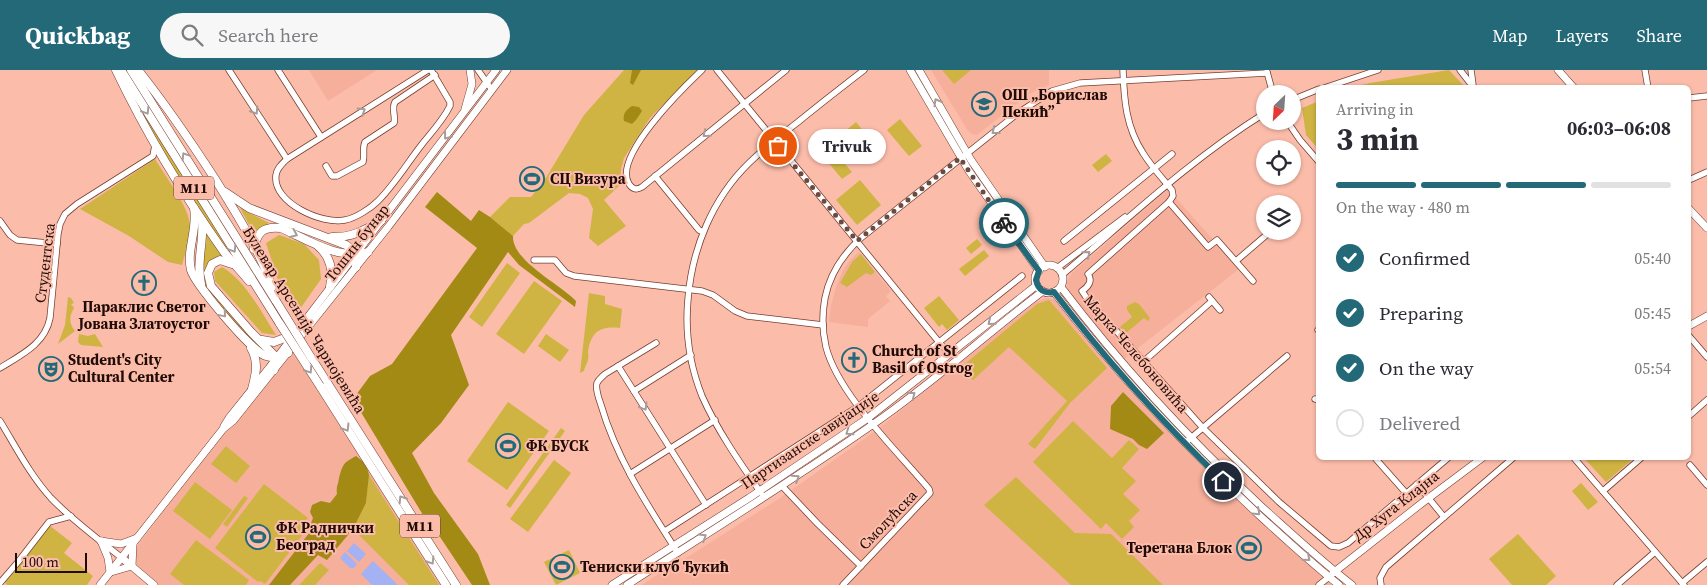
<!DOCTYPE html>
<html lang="en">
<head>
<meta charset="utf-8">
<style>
  body { margin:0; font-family:"Source Serif 4",serif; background:#f7f7f7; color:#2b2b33; height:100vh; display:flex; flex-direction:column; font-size:19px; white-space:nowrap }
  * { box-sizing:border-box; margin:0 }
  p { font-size:16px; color:#7c7c81 }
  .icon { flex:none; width:28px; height:28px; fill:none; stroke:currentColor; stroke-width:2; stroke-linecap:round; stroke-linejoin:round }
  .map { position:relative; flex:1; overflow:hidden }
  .drawer { position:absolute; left:1316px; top:15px; width:375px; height:375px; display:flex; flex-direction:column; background:#fff; border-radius:8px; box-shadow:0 1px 4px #0004 }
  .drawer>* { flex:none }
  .needle { width:32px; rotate:205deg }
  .fabs { position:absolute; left:1256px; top:15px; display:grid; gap:10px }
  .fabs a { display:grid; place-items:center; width:45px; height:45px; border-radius:50%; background:#fff; box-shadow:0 1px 4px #0004; font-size:25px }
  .scale { position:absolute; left:15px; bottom:12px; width:72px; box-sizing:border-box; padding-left:5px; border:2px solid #200b06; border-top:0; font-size:14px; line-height:18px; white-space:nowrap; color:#200b06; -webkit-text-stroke:4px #fcbcaa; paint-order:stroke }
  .pin { position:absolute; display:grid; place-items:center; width:42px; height:42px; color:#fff; margin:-21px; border:2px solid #fff; border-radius:50%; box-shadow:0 1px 5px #0007 }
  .courier { position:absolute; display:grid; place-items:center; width:50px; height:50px; margin:-25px; border:4px solid #236978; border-radius:50%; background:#fff; color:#222; box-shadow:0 1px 6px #0007 }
  .bubble { position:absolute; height:35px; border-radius:18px; background:#fff; box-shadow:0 1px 4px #0004; font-size:16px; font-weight:700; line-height:35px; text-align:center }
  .overview em { font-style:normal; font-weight:700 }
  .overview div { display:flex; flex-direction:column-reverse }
  .overview { display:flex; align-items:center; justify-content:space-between; height:85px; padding:0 20px }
  h1 { font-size:32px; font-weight:700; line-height:38px }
  .bar { display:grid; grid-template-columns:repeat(4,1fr); gap:8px 5px; align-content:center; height:60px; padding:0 20px }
  .bar i { height:6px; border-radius:4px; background:#e1e1e2 }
  .bar .on { background:#236978 }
  .bar p { grid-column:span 4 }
  ol { padding:0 20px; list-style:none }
  li { display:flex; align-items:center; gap:15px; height:55px }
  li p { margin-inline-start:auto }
  li .icon { padding:5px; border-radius:50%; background:#236978; color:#fff; stroke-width:4 }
  li:last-child { color:#7c7c81 }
  li i { width:28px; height:28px; border:2px solid #e1e1e2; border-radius:50% }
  header { display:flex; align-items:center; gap:30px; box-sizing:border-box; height:70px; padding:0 25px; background:#236978; color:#fff }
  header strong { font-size:24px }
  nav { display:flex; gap:28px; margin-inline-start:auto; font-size:18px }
  .search { width:350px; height:45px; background:#f7f7f7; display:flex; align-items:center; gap:12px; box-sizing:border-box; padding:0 18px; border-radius:28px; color:#7c7c81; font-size:19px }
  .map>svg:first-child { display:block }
</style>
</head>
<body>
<header>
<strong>Quickbag</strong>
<div class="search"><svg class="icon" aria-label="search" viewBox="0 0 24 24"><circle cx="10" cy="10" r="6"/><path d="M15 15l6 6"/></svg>Search here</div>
<nav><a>Map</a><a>Layers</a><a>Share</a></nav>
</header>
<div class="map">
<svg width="1707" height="515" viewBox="0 0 1707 515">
  <rect width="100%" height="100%" fill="#fcbcaa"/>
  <g fill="#f6af9b">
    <path d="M 309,0 L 377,0 L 328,31 Z"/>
    <path d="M 931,0 L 1049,0 L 1049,15 L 1029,24 L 977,65 L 972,64 L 968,61 Z"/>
    <path d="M 1172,116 L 1175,121 L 1176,128 L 1239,199 L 1124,289 L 1072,226 L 1067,216 L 1067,211 L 1072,203 Z"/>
    <path d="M 859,182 L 891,221 L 886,226 L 890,231 L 868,249 L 868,257 L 829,252 L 831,236 L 836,217 L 843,200 L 851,189 Z"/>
    <path d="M 1046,228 L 1053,229 L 1059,233 L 1110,298 L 1186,380 L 1234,427 L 1331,515 L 642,515 L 682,488 L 683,490 L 780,428 L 874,362 L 1036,232 Z"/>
    <path d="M 293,282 L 441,515 L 157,515 L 138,498 L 135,492 L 136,478 L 212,378 Z"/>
  </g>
  <g fill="#cfb443">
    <path d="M 125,0 L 128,0 L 261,212 L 258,214 Z"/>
    <path d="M 624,0 L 697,0 L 650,48 L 624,88 L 621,99 L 620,115 L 604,130 L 626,156 L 598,176 L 589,168 L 593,139 L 588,128 L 580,124 L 569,123 L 529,153 L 524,154 L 513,166 L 490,147 L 510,127 L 531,127 L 544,111 L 584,45 Z"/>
    <path d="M 942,0 L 971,0 L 954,14 Z"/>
    <path d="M 1449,0 L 1465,17 L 1353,17 L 1370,13 Z"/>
    <path d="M 1319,31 L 1319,80 L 1306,65 L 1302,38 Z"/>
    <path d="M 140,36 L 242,200 C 219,171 199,139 179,107 C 165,84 150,62 140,36 Z"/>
    <path d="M 900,49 L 922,76 L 909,86 L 887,60 Z"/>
    <path d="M 856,52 L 864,62 L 837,85 L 852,102 L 842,109 L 827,91 L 833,86 L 826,77 Z"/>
    <path d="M 1106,84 L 1112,91 L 1098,102 L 1092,95 Z"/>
    <path d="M 155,89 C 165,106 190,138 190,156 C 191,168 185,183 182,195 L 168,192 L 129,166 L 80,139 Z"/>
    <path d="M 860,110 L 881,135 L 857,155 L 836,130 Z"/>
    <path d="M 240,138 L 269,153 L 254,164 Z"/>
    <path d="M 206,163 L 225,189 L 220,190 L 205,204 L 267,281 L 265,284 C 248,267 205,228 202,205 C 200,191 208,177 206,163 Z"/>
    <path d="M 279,165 L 304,174 L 319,190 L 321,209 L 300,239 L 278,210 L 266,173 Z"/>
    <path d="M 977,169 L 982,175 L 971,184 L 966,178 Z"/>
    <path d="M 984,180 L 989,186 L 965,206 L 959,199 Z"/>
    <path d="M 861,184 L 875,202 L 871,205 L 866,203 L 847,217 L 840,213 L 852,192 Z"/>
    <path d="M 507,193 L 520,203 L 482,257 L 469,247 Z"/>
    <path d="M 222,197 C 245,210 262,243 276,265 L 262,263 L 215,211 L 214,202 Z"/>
    <path d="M 534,211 L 562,231 L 524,284 L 496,264 Z"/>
    <path d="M 589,223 L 605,226 L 605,234 L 622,239 L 620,258 C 601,256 591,261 588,282 C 588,284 589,287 588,290 C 587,294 585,296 584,301 L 580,303 Z"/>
    <path d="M 939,226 L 959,250 L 947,260 L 942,254 L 939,257 L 924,238 Z"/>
    <path d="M 68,227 L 71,228 L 74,233 L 71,234 L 74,238 C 69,246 69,254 75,261 L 58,274 L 65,255 Z"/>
    <path d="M 1049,230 L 1107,298 L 1070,333 L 1035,379 L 1028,374 L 1067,331 L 1009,277 L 973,310 L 960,298 L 1037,234 Z"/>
    <path d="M 1135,232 L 1139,234 L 1150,248 L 1148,251 L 1144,248 L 1126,263 L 1120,257 L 1132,247 L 1127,240 L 1127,236 Z"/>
    <path d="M 79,264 L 88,266 L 95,264 L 103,277 L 81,275 L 78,272 Z"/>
    <path d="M 546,264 L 569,280 L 560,292 L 538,276 Z"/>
    <path d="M 508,332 L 549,361 L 507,420 L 467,391 Z"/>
    <path d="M 1073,351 L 1112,388 L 1129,370 L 1139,379 L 1122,398 L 1136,411 L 1123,424 L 1140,440 L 1129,451 L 1134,457 L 1122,469 L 1106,453 L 1101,459 L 1033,392 Z"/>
    <path d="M 561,358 L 565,361 L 510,438 L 506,435 Z"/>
    <path d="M 226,376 L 250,396 L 236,413 L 211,394 Z"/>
    <path d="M 1584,388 L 1634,388 L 1606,412 Z"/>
    <path d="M 554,390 L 571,403 L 528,462 L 510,449 Z"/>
    <path d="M 369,405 L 439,515 L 409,515 L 353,459 L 366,433 Z"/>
    <path d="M 1016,407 L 1075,463 L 1111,464 L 1163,515 L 1071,515 L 984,435 Z"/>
    <path d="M 195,412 L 232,440 L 210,469 L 173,441 Z"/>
    <path d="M 1581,413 L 1598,432 L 1588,440 L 1572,421 Z"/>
    <path d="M 264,414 L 308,448 L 302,455 L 307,459 L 265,514 L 260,511 L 258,512 L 215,478 Z"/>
    <path d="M 244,426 L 248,428 L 227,457 L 223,454 Z"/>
    <path d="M 49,455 L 72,473 L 64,483 L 93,506 L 87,515 L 7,515 L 5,512 Z"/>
    <path d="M 1518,464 L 1556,506 L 1546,515 L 1512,515 L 1489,489 Z"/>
    <path d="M 196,470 L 249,510 L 246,515 L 184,515 L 170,504 Z"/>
    <path d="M 569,480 L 580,503 L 556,515 L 544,492 Z"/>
    <path d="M 320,493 L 329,500 L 315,515 L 299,515 Z"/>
  </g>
  <g fill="#a38a14">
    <path d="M 632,0 L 641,0 L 633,15 L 630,13 Z"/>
    <path d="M 632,36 L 639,37 L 642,41 L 636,50 L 632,54 L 624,51 C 622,44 627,39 632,36 Z"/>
    <path d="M 437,122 L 471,151 L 479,140 L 490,147 L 513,166 C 512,191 560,214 576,231 L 575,237 L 519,195 L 508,182 L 451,265 L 469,315 L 441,353 L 412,383 L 434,423 L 478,484 L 490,515 L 472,515 L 434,458 L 426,450 L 353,329 L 370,306 L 392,294 L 477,178 L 425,137 Z"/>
    <path d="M 1123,322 L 1164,363 L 1147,379 L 1139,375 L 1133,369 L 1110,359 L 1111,336 Z"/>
    <path d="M 356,386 L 366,394 L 369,405 L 366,433 L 353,459 L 327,490 L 318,485 L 290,515 L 269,515 L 313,458 L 311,453 L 313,448 L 310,442 L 312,435 L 321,431 L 330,433 L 337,424 C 336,416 338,416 339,408 C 343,394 343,393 356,386 Z"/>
  </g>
  <g fill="#a4b1f2">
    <path d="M 354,473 L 366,484 L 359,492 L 347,481 Z"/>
    <path d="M 345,482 L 357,494 L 354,498 L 350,498 L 340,488 Z"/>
    <path d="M 373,491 L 398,515 L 372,515 L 361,504 Z"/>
  </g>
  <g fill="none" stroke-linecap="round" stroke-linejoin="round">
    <defs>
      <g id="minor">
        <path d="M 229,0 L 287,89"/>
        <path d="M 278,0 L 321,67"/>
        <path d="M 428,0 L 287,89 C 282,94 277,98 276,105 C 272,133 323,155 345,150 C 356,148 371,138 378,131 C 395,114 408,92 423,73 C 432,62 443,50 450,36 L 450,32 L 431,0"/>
        <path d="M 478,0 L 492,20"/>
        <path d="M 702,0 C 683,18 612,87 629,114 C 633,120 637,120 642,117 L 786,0"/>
        <path d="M 717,0 L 943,277 L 955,281"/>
        <path d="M 1123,0 C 1124,30 1126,57 1143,83 C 1151,96 1162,108 1172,120 L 1173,126 L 1169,132 L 1088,204 C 1093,211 1088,217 1082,221 L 1086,227 L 1203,358 L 1279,432 L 1331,476 L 1339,477 L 1348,473 L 1448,388"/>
        <path d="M 1460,0 L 1474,18"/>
        <path d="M 1471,0 L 1473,15"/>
        <path d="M 1645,0 L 1648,18"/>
        <path d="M 1267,2 L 1273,24"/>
        <path d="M 1324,18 L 1378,0"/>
        <path d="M 1689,28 L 1707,26"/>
        <path d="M 1292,30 L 1319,19"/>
        <path d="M 1287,51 L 1300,70 L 1319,92"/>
        <path d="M 326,96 L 332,106 L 337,106 L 363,92 C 365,85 362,79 365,72 L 394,53 C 396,46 391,39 395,32 L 435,5"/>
        <path d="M 655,106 L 699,160 L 703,162"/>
        <path d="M 1689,110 L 1707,102"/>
        <path d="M 1169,132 L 1208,177 L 1217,170 L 1253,211"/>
        <path d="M 0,151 L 10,165 L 17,170 L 57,174"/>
        <path d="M 1064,171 L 1172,84"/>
        <path d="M 534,190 L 555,190 L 566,203 L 574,206 L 702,221 L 713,225 L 735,241 L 747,246 L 823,255"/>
        <path d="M 1236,191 L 1271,161"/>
        <path d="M 1057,198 L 1125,147"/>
        <path d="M 1062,205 C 1128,149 1191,89 1265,43"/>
        <path d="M 1209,227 L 1220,240"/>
        <path d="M 1318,260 L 1319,259"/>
        <path d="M 1689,266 L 1707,287"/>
        <path d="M 656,273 L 605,304 C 602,307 599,309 597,313 C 595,319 599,329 601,335 C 617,390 648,436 678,483"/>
        <path d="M 1143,292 L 1212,231"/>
        <path d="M 618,296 L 706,435"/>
        <path d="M 0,298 C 21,285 45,274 50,248 L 58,164 L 60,154 L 65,144 L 77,134 L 153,86 L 155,75"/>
        <path d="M 634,321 L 691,285"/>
        <path d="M 1315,329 L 1319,330"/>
        <path d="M 1689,346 L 1707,330"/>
        <path d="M 0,351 C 16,377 30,405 51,428 C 72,450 98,469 122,488"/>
        <path d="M 1185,373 L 1287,286"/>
        <path d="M 1375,388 L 1406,423"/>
        <path d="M 1574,388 L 1684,515"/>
        <path d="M 1690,395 L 1707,415"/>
        <path d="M 630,404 L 715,350"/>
        <path d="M 1417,414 L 1444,447"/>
        <path d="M 783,417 L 817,453 L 861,496"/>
        <path d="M 1603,421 L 1641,388"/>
        <path d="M 761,423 C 740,393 717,360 702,326 C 690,296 685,261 688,229 C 692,179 712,129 749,93 C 764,78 781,65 798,52 C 820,34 842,17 864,0"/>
        <path d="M 665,461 L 859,336 L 1022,206"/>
        <path d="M 0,513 L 18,492 L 49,452 L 71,446"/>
        <path d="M 1682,513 L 1707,492"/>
        <path d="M 843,515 L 930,423 L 929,419 C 897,381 838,324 826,277 C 822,260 822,244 825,228 C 830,203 844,183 862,167 L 1018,43 L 1052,21 L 1080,13 L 1267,3"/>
        <path d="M 1319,515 L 1329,507"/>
        <path d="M 1381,515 L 1380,508 L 1386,497 L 1513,388"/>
        <path d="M 1617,515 L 1655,482"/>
      </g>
      <g id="major">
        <path d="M 910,0 L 969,101 L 1039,201"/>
        <path d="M 919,0 L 971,90 L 1045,197"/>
        <path d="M 1558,0 L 1574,18"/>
        <path d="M 465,39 L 472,14 L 470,0"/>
        <path d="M 1689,139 L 1707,158"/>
        <circle cx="1049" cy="209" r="14"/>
        <path d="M 1061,217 C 1121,296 1190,370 1263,438 C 1292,464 1321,491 1352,515"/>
        <path d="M 1054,222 C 1116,303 1185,376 1259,445 C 1285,469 1311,493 1339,515"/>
        <path d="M 1689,256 L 1707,246"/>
        <path d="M 224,356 L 229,348 L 269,298 L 496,0"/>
        <path d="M 101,471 L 121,474 L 137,468"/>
        <path d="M 101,471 L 108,488 L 110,502"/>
        <path d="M 122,488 L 154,515"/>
        <path d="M 132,496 L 133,474"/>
        <path d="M 111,502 L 132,496"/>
        <path d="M 1333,503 L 1422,433 L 1482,388"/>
        <path d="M 100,515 L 223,359 L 233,351 L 388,157 L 507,0"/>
        <path d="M 612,515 L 749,428 L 868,348 L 1037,215"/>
        <path d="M 627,515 C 709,462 792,411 872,355 C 932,314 985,265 1043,221"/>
      </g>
      <g id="highway">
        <path d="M 116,0 C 146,63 183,124 224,182 C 232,192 241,201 249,211"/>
        <path d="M 121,0 L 280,254"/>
        <path d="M 131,0 L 276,231"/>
        <path d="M 138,0 C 166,35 191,72 215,109 C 235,141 260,181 272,217"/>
        <path d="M 225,122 L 249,138 L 346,175 L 354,181 L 356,197"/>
        <path d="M 194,138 C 198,159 186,180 191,200 C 195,214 252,282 266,286 C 275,289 280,286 288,283"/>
        <path d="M 332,167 C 351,168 365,160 381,151"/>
        <path d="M 318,176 C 331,187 333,200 330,217"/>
        <path d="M 254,179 C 257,162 263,156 281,158 C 306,169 340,191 368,182"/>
        <path d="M 232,194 L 220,190 L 212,194 L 208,203 L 211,216 L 251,262 L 273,284 L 276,288 L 274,300"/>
        <path d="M 201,214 C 196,192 204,173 202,151"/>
        <path d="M 262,270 L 274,272 L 293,265"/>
        <path d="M 251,278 C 259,292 256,304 252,319"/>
        <path d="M 312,289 L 456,515"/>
        <path d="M 320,316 L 446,515"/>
      </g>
    </defs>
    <use href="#minor" stroke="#753f31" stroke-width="7"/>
    <use href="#major" stroke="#753f31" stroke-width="8"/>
    <use href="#highway" stroke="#753f31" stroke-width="9"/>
    <use href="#minor" stroke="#fff" stroke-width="5.5"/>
    <use href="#major" stroke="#fff" stroke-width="7"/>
    <use href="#highway" stroke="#fff" stroke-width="8"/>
    <defs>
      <g id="highway-bridge">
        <path d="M 276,231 L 312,289"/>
        <path d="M 280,254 L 320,316"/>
      </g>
    </defs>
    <use href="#highway-bridge" stroke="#753f31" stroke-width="9" stroke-linecap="butt"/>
    <use href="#highway-bridge" stroke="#fff" stroke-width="8"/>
  </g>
  <defs><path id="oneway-chevron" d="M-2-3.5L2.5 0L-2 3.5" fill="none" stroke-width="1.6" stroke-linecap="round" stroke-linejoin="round" transform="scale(1.25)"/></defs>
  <g stroke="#a69d9b">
    <use href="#oneway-chevron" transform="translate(937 32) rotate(-120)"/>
    <use href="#oneway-chevron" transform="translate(146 41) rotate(58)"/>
    <use href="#oneway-chevron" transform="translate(255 41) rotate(57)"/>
    <use href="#oneway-chevron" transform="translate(362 41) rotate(-32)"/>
    <use href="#oneway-chevron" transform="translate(995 61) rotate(142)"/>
    <use href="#oneway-chevron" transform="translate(706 64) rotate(141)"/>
    <use href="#oneway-chevron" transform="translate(447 66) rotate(127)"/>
    <use href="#oneway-chevron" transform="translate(185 86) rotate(-122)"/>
    <use href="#oneway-chevron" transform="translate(294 164) rotate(24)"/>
    <use href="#oneway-chevron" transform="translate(233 179) rotate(58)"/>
    <use href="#oneway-chevron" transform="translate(1087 184) rotate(-40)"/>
    <use href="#oneway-chevron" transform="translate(223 244) rotate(50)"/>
    <use href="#oneway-chevron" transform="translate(991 252) rotate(141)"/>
    <use href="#oneway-chevron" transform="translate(309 300) rotate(57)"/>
    <use href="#oneway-chevron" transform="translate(912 325) rotate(-38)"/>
    <use href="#oneway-chevron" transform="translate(644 337) rotate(59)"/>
    <use href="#oneway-chevron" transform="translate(346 358) rotate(58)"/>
    <use href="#oneway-chevron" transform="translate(849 362) rotate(145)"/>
    <use href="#oneway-chevron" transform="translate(796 408) rotate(-33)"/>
    <use href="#oneway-chevron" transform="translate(402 429) rotate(-123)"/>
    <use href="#oneway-chevron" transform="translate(1257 442) rotate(43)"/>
    <use href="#oneway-chevron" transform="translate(703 467) rotate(-32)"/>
    <use href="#oneway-chevron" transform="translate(1307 488) rotate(41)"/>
    <use href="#oneway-chevron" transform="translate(431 491) rotate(57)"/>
  </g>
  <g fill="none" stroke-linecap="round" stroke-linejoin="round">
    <path stroke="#6d493f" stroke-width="5" stroke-dasharray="0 9" d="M 778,76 L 857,171 L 960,88 L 1004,153"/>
    <path stroke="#236978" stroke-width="6" d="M 1004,153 L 1039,201 L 1036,210 C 1038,220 1045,224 1054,222 C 1105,289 1162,352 1223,411"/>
  </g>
  <defs>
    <symbol id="school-ring" viewBox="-11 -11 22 22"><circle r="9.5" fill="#fcbcaa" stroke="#236978" stroke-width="1.5"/><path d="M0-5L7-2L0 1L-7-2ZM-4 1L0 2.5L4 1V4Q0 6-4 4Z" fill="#236978"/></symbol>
    <symbol id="stadium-ring" viewBox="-11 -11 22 22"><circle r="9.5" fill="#fcbcaa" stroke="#236978" stroke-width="1.5"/><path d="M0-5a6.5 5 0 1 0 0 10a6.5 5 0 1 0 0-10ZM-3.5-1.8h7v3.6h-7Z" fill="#236978"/></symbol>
    <symbol id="church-ring" viewBox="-11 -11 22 22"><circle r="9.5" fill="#fcbcaa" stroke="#236978" stroke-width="1.5"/><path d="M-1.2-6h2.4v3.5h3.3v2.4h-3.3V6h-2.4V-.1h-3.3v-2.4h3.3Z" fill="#236978"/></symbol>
    <symbol id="theatre-ring" viewBox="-11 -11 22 22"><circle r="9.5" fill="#fcbcaa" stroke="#236978" stroke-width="1.5"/><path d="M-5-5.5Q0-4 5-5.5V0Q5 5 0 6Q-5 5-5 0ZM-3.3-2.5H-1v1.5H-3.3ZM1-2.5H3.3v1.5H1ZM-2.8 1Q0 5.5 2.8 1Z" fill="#236978"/></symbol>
  </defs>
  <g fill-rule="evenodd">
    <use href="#school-ring" x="970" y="20" width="28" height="28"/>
    <use href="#stadium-ring" x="518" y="95" width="28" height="28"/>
    <use href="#church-ring" x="130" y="199" width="28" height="28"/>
    <use href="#church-ring" x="840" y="276" width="28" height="28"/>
    <use href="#theatre-ring" x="37" y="285" width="28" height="28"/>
    <use href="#stadium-ring" x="494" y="362" width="28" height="28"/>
    <use href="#stadium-ring" x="244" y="453" width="28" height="28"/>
    <use href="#stadium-ring" x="1235" y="464" width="28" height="28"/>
    <use href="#stadium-ring" x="548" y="483" width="28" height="28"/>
  </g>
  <g text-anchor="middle" stroke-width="4" stroke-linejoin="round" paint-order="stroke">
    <g fill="#fcbcaa" stroke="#624037" stroke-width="1">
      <rect x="174" y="106.5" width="40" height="23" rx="4"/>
      <rect x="400" y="444.5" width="40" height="23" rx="4"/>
    </g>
    <g font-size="14" font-weight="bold" fill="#200b06">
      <text x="194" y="123">M11</text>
      <text x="420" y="461">M11</text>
    </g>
    <g font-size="15" font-weight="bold" fill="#200b06" stroke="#fcbcaa" text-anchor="start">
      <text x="1002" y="30">ОШ „Борислав<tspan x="1002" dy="17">Пекић”</tspan></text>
      <text x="550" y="114">СЦ Визура</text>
      <text x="144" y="242" text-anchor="middle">Параклис Светог<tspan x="144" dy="17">Јована Златоустог</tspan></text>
      <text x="872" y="286">Church of St<tspan x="872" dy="17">Basil of Ostrog</tspan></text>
      <text x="68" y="295">Student's City<tspan x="68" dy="17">Cultural Center</tspan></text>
      <text x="526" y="381">ФК БУСК</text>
      <text x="276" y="463">ФК Раднички<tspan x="276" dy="17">Београд</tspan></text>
      <text x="1232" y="483" text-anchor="end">Теретана Блок</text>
      <text x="580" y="502">Тениски клуб Ђукић</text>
    </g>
    <g font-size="15" fill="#200b06" stroke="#fcbcaa">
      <text transform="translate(357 173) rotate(-52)" y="5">Тошин бунар</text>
      <text transform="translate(45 193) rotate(-83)" y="5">Студентска</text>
      <text transform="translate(304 250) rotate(58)" y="5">Булевар Арсенија Чарнојевића</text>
      <text transform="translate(1136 284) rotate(49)" y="5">Марка Челебоновића</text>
      <text transform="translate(810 370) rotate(-34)" y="5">Партизанске авијације</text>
      <text transform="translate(1396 436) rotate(-38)" y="5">Др Хуга Клајна</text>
      <text transform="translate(888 450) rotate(-46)" y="5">Смолућска</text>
    </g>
  </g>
</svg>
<div class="fabs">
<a><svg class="needle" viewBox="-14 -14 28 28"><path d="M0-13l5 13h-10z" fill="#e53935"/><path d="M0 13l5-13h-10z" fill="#7c7c81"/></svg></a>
<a><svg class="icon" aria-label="locate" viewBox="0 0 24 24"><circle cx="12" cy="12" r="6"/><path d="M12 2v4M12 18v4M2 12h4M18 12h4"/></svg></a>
<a><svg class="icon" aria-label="layers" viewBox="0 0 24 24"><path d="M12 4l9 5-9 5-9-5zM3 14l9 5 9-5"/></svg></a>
</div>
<div class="scale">100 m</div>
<div class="pin" style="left:778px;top:76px;background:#ea580c"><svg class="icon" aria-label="bag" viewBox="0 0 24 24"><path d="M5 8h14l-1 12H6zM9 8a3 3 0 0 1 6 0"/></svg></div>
<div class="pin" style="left:1223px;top:411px;background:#1f2937"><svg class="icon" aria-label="home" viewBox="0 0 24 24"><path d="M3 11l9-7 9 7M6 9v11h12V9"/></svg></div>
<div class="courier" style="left:1004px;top:153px"><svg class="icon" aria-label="bike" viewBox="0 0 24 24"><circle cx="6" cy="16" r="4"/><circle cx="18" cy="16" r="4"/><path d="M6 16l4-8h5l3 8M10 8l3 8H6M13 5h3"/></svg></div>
<div class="bubble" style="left:808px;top:59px;width:78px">Trivuk</div>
<section class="drawer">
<div class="overview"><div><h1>3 min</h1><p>Arriving in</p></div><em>06:03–06:08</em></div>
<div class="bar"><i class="on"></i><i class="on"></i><i class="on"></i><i></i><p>On the way · 480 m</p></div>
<ol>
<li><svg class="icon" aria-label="check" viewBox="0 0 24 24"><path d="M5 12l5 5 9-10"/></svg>Confirmed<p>05:40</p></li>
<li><svg class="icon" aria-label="check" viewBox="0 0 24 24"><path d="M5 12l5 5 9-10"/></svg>Preparing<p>05:45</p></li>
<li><svg class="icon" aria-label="check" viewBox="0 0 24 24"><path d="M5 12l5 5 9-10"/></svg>On the way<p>05:54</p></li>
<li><i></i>Delivered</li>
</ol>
</section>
</div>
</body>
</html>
